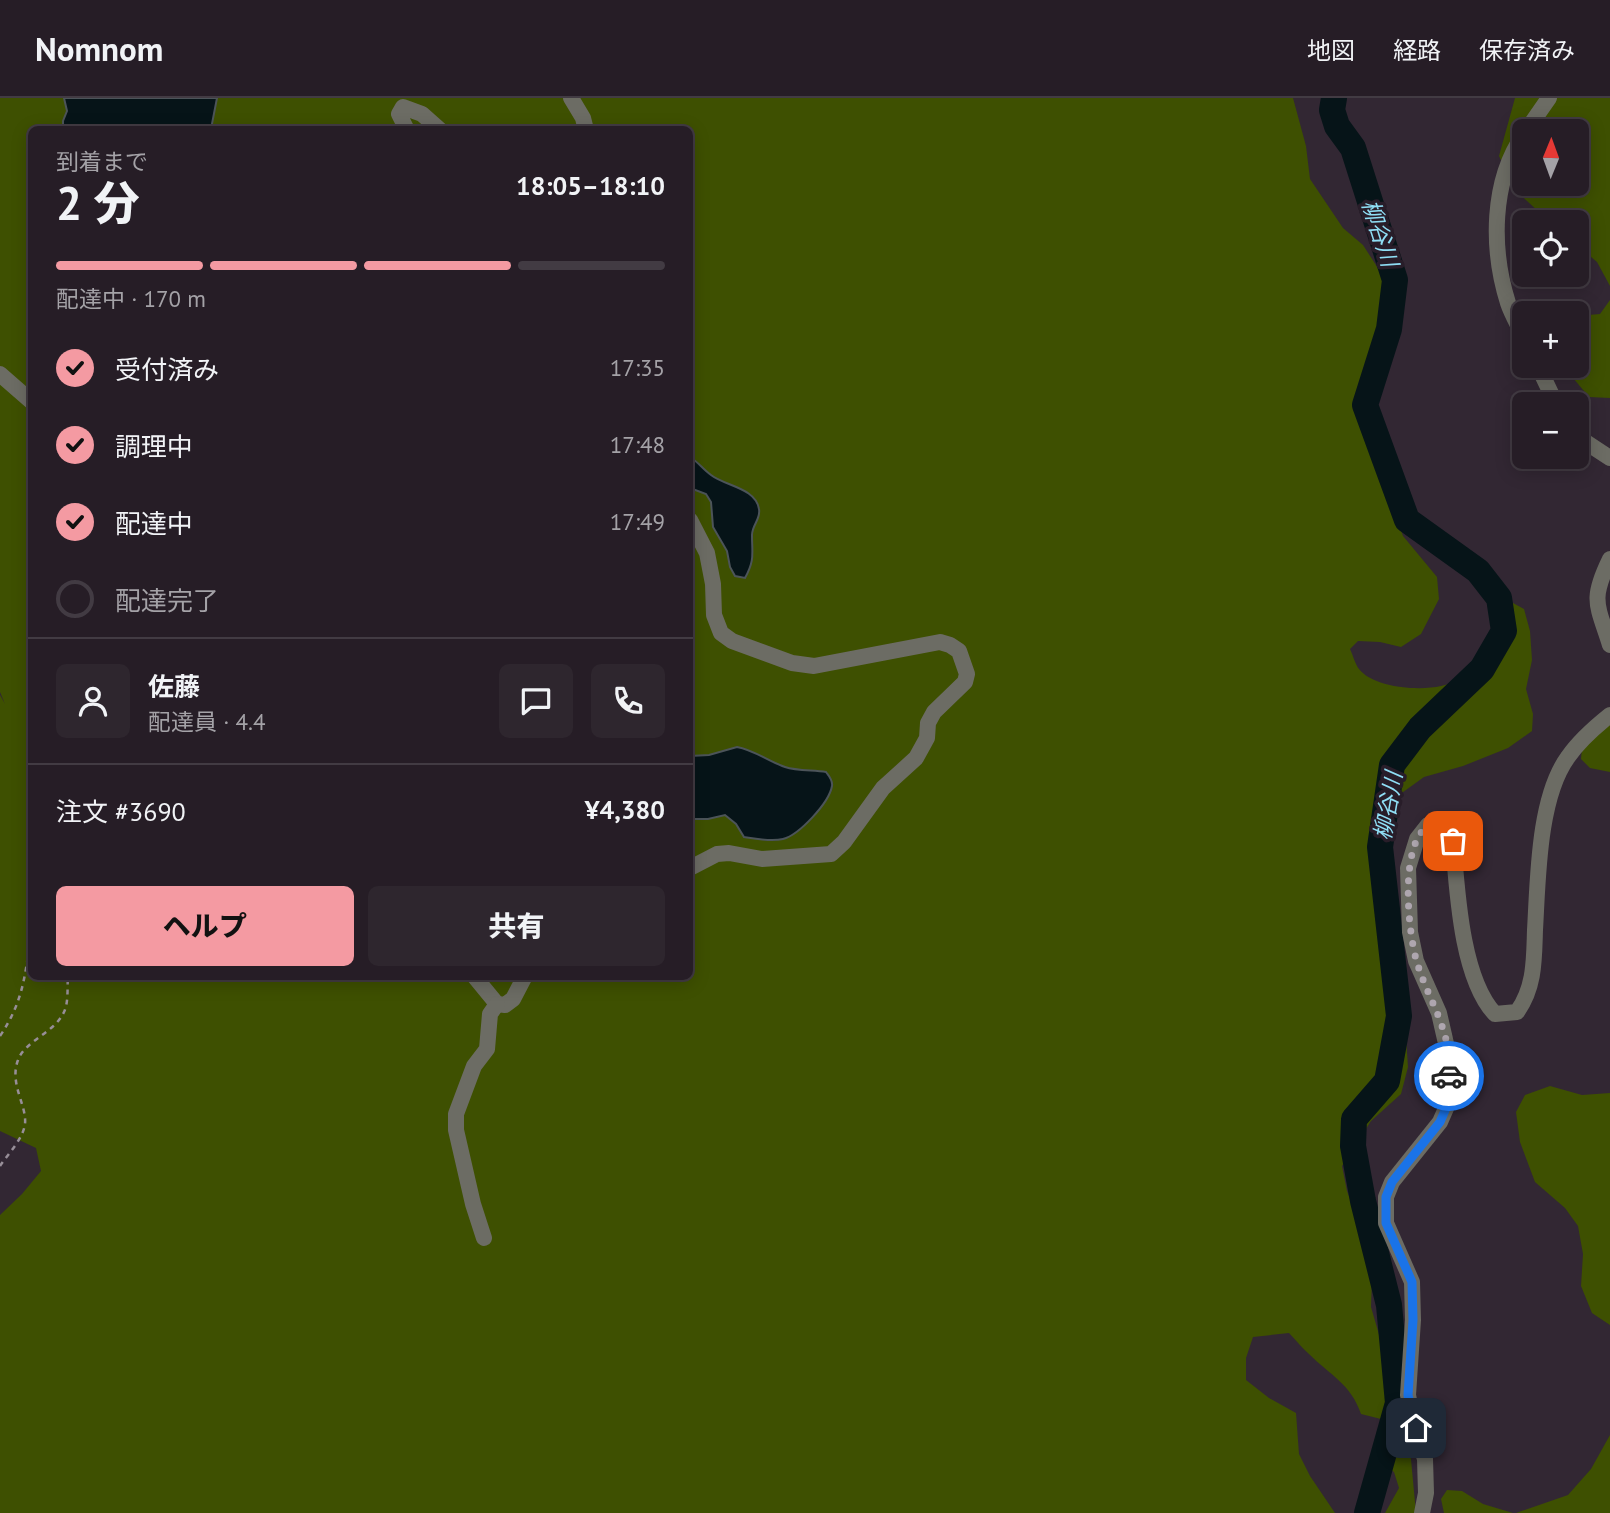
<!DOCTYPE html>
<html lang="ja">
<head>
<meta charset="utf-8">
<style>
  body { margin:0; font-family:"PT Sans","Noto Sans JP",sans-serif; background:#2e262e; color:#f1f3f6; height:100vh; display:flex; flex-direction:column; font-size:26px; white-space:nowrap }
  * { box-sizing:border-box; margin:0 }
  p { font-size:23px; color:#a4a2a7 }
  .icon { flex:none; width:38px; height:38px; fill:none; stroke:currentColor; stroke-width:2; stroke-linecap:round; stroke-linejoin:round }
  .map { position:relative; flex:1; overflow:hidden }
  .drawer { position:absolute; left:28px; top:28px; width:665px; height:854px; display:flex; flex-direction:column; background:#261d26; border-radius:10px; box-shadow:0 4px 18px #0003,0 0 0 2px #423b43 }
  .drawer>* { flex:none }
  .needle { width:46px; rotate:1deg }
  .buttons { position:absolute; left:1512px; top:21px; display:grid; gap:14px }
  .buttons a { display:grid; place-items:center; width:77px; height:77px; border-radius:10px; background:#261d26; box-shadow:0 4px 18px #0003,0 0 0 2px #423b43; font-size:35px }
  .pin { position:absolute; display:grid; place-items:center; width:60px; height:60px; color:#fff; margin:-30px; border-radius:14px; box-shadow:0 4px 10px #0006 }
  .courier { position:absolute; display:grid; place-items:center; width:70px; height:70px; margin:-35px; border:5px solid #1a73e8; border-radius:50%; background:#fff; color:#222; box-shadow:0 2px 9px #0007 }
  .summary em { font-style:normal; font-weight:800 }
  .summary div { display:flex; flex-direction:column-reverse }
  .summary { display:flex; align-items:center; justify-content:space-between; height:119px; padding:0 28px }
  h1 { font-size:46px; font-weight:800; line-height:52px }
  .bar { display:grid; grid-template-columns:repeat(4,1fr); gap:10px 7px; align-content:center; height:84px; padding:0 28px }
  .bar i { height:9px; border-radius:5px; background:#423b43 }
  .bar .active { background:#f49aa2 }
  .bar p { grid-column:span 4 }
  .line { display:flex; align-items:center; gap:18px; padding:0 28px; border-top:2px solid #423b43 }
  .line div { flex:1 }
  .round { display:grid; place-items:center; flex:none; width:74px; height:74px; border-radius:10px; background:#2e262e }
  ol { padding:0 28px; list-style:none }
  li { display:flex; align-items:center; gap:21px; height:77px }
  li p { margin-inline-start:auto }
  li .icon { padding:7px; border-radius:50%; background:#f49aa2; color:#111; stroke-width:4 }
  li:last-child { color:#a4a2a7 }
  li i { width:38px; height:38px; border:4px solid #423b43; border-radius:50% }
  .button { display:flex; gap:14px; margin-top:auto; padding:14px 28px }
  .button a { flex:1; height:80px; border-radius:10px; background:#f49aa2; color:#111; font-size:28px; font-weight:800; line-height:80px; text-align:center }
  .button a+a { background:#2e262e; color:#f1f3f6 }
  header { display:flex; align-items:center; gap:42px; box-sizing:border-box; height:98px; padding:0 35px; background:#261d26; border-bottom:2px solid #423b43 }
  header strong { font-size:33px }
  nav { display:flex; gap:38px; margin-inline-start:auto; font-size:24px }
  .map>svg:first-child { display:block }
</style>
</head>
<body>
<header>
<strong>Nomnom</strong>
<nav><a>地図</a><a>経路</a><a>保存済み</a></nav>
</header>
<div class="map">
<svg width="1610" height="1415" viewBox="0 0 1610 1415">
  <rect width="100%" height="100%" fill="#322733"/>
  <g fill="#3e5001" fill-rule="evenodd">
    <path d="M 0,0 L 1293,0 L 1306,48 L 1310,81 L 1343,130 L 1363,147 L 1383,178 L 1381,228 L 1357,308 L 1403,438 L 1437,479 L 1439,501 L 1421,536 L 1401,549 L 1380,544 L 1358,543 L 1350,551 C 1353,557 1355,566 1359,571 C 1374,590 1419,593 1441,588 C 1459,584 1476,577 1492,568 C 1490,531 1489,532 1513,505 L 1524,511 L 1530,533 L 1532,562 L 1526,591 L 1533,616 L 1532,633 L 1508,650 L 1463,668 L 1424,679 L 1399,697 L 1374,733 L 1386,864 L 1406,940 L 1408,969 L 1401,996 L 1371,1023 L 1342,1068 L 1347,1093 L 1364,1139 L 1372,1179 L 1371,1209 L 1409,1340 L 1416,1415 L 1385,1415 L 1399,1390 L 1394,1374 L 1377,1362 L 1377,1352 L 1394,1345 L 1381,1321 L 1361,1316 C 1351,1286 1330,1277 1309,1256 C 1302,1250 1296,1242 1289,1235 L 1253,1239 L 1246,1260 L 1246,1282 L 1269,1300 L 1296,1315 L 1299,1356 L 1310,1378 L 1335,1415 L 0,1415 L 0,1117 L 22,1096 L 41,1073 L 36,1050 L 0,1033 L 0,597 L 5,606 L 0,594 ZM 32,32 L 690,32 L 690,878 L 32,878 Z"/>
    <path d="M 1515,0 L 1610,0 L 1610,188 L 1597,164 L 1577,147 L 1577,124 L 1550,124 L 1516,93 L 1499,58 ZM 1524,33 L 1577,33 L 1577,86 L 1524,86 Z"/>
    <path d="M 1610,202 L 1610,300 L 1589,299 L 1563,268 L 1577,268 L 1577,218 L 1600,216 Z"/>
    <path d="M 1610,624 L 1610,674 L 1590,670 L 1581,661 L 1582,650 Z"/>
    <path d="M 1550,988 L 1582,997 L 1610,995 L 1610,1227 L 1592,1215 L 1581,1188 L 1583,1156 L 1578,1128 L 1565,1110 L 1535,1084 L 1520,1044 L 1516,1014 L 1525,997 Z"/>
    <path d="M 1610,1337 L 1610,1415 L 1516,1415 L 1568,1397 L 1591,1371 Z"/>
    <path d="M 1447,1392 L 1462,1393 L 1483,1406 L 1513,1415 L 1444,1415 L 1441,1401 Z"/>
  </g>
  <g fill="#061418" stroke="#4c5459" stroke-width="2">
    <path d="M 64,0 L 217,0 L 211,31 L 63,32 L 63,23 L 67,13 Z"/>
    <path d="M 690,359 C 698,364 703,371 711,377 C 725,388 756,390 759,411 C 761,421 752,427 752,437 C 752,456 755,462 745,480 L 735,478 L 730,469 L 727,453 L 713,429 L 711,404 L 706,396 L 690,390 Z"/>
    <path d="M 737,649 C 754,652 768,663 785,669 C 797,673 813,672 826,674 C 829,678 833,682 832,688 C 829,705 799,737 783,741 C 771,744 756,741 744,739 L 736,726 L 725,717 L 708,721 L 690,721 L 690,658 L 709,657 Z"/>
  </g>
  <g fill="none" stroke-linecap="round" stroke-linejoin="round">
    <path stroke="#061418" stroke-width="26" d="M 1334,0 L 1332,12 L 1337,28 L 1353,50 L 1395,182 L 1389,231 L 1365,307 L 1407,422 L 1478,473 L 1499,500 L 1504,533 L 1482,571 L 1420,630 L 1392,667 L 1380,749 L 1399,918 L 1387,983 L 1354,1021 L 1353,1048 L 1363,1103 L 1389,1207 L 1398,1305 L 1367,1415"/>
    <g stroke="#978e98" stroke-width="2.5" stroke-dasharray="5 5" stroke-linecap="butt">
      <path d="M 0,938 C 25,901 25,874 32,831"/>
      <path d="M 0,1068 C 8,1056 23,1041 25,1026 C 27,1007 9,986 18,962 C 24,944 53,935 63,916 C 69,906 67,890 68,878"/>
    </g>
    <g stroke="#6c6c64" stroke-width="16">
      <path d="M 571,0 L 583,20 L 586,32"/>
      <path d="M 407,32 L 399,16 L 403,9 L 422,16 L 440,32"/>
      <path d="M 1526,33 L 1549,0"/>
      <path d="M 1524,36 C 1491,83 1491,151 1508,205 C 1512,217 1519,228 1524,240"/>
      <path d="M 1538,268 L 1556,306"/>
      <path d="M 0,276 L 32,304"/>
      <path d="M 1577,334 L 1584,343 L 1610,360"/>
      <path d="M 690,422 L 707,455 L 713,486 L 714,517 L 721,535 L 732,543 L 792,565 L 814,568 L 940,544 L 950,547 L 959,553 L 967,576 L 965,584 L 934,614 L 928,625 L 927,640 L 916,660 L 883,690 L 844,744 L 831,756 L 762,761 L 729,755 L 717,756 L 690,770"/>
      <path d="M 1610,461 C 1590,502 1597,506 1610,547"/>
      <path d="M 474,878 L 497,906"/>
      <path d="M 497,906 L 505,907 L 513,901 L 525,878"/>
      <path d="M 484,1140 L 473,1106 L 456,1032 L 456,1016 L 474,968 L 487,951 L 490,916 L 497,906"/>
      <path d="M 1422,1415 L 1426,1395 L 1425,1361 L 1414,1327 L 1408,1297 L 1413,1222 L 1412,1184 L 1386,1125 L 1386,1099 L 1392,1084 L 1440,1024 L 1447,1008 L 1450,963 L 1439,915 L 1416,863 L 1410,834 L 1408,770 L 1417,741 L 1428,727 L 1439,724 L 1446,728 L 1453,743 C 1457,791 1461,880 1495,916 L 1517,914 C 1535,889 1534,861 1535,832 C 1538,782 1538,700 1568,659 C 1579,643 1595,629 1610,617"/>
    </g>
  </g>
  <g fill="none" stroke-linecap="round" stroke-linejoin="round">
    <path stroke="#aea6af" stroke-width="7" stroke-dasharray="0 12.6" d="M 1449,978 C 1453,933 1427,901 1416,861 C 1408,831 1399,746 1429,727 C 1432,725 1436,725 1439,724 L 1446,728 L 1453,743"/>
    <path stroke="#1a73e8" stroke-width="9" d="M 1416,1330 L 1414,1327 L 1408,1297 L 1413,1222 L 1412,1184 L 1386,1125 L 1386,1099 L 1392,1084 L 1440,1024 L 1447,1008 L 1449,978"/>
  </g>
  <g text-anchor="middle" stroke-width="7" stroke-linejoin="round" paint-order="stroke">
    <g font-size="23" font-style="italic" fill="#8fdef5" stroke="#281d29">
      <text transform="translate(1380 135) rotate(72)" y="8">柳谷川</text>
      <text transform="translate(1388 708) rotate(-80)" y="8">柳谷川</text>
    </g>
  </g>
</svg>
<div class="buttons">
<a><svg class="needle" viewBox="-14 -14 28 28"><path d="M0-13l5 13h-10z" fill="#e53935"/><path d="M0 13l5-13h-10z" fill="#a4a2a7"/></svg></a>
<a><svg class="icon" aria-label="locate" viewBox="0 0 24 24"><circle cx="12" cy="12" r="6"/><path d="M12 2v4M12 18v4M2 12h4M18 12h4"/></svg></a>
<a>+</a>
<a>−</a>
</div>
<div class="pin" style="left:1453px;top:743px;background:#ea580c"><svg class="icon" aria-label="bag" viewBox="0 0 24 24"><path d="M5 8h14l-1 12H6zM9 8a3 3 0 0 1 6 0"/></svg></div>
<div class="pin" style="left:1416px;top:1330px;background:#1f2937"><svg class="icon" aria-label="home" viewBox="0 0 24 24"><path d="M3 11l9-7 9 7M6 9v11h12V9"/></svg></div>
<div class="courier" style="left:1449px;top:978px"><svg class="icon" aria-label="car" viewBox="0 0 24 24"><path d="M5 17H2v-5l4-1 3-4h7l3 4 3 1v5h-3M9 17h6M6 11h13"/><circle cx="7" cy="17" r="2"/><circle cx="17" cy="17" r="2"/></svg></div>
<section class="drawer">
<div class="summary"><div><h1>2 分</h1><p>到着まで</p></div><em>18:05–18:10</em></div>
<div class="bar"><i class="active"></i><i class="active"></i><i class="active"></i><i></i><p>配達中 · 170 m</p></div>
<ol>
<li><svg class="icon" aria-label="check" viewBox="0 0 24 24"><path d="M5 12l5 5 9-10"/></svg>受付済み<p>17:35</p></li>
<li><svg class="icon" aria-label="check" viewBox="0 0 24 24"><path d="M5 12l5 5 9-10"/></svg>調理中<p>17:48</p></li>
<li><svg class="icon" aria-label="check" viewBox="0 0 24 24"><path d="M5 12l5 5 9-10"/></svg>配達中<p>17:49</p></li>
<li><i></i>配達完了</li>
</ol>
<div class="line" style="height:126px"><a class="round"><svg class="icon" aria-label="person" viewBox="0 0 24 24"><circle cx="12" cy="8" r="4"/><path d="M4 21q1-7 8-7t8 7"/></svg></a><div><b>佐藤</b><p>配達員 · 4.4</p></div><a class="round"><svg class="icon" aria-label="chat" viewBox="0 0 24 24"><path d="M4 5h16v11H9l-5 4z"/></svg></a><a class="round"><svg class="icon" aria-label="phone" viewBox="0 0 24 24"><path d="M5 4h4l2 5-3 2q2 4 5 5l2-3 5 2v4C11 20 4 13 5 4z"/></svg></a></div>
<div class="line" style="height:91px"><div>注文 #3690</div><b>¥4,380</b></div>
<div class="button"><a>ヘルプ</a><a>共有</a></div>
</section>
</div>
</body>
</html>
